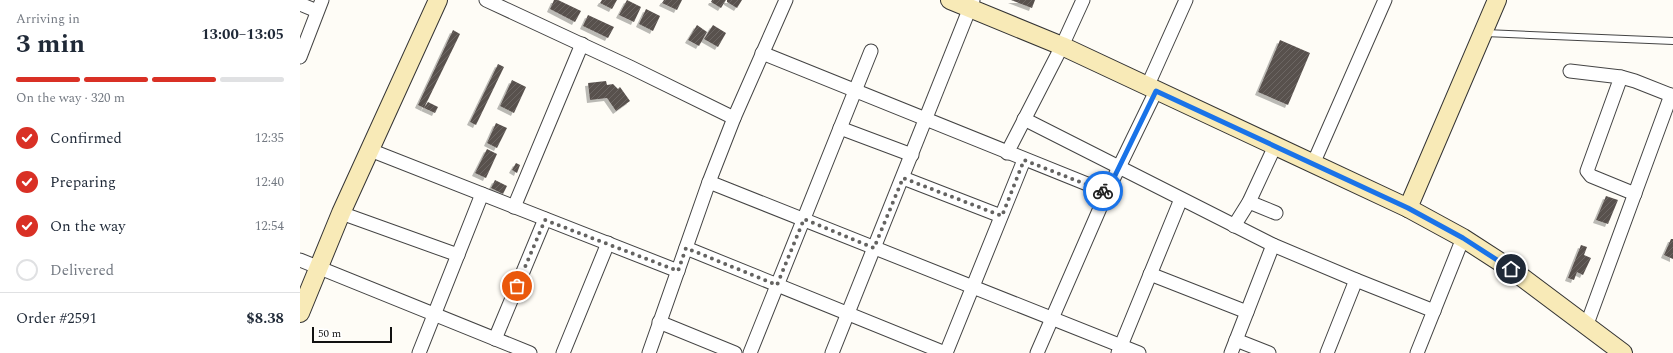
<!DOCTYPE html>
<html lang="en">
<head>
<meta charset="utf-8">
<style>
  body { margin:0; font-family:Spectral,serif; background:#f6f6f7; color:#1f2937; height:100vh; display:flex; flex-direction:column; font-size:15px; white-space:nowrap }
  * { box-sizing:border-box; margin:0 }
  p { font-size:13px; color:#747a83 }
  .icon { flex:none; width:22px; height:22px; fill:none; stroke:currentColor; stroke-width:2; stroke-linecap:round; stroke-linejoin:round }
  .map { position:relative; flex:1; overflow:hidden }
  .side { display:flex; flex-direction:column; background:#fff; width:300px }
  .side>* { flex:none }
  .scale { position:absolute; left:12px; bottom:10px; width:80px; box-sizing:border-box; padding-left:4px; border:2px solid #111; border-top:0; font-size:11px; line-height:14px; white-space:nowrap; color:#111; -webkit-text-stroke:3px #fff; paint-order:stroke }
  .pin { position:absolute; display:grid; place-items:center; width:34px; height:34px; color:#fff; margin:-17px; border:2px solid #fff; border-radius:50%; box-shadow:0 1px 4px #0007 }
  .courier { position:absolute; display:grid; place-items:center; width:40px; height:40px; margin:-20px; border:3px solid #1a73e8; border-radius:50%; background:#fff; color:#222; box-shadow:0 1px 5px #0007 }
  .overview em { font-style:normal; font-weight:700 }
  .overview div { display:flex; flex-direction:column-reverse }
  .overview { display:flex; align-items:center; justify-content:space-between; height:68px; padding:0 16px }
  h1 { font-size:26px; font-weight:700; line-height:30px }
  .bar { display:grid; grid-template-columns:repeat(4,1fr); gap:6px 4px; align-content:center; height:48px; padding:0 16px }
  .bar i { height:5px; border-radius:3px; background:#e0e1e3 }
  .bar .on { background:#d93025 }
  .bar p { grid-column:span 4 }
  .line { display:flex; align-items:center; gap:10px; padding:0 16px; border-top:1px solid #e0e1e3 }
  .line div { flex:1 }
  ol { padding:0 16px; list-style:none }
  li { display:flex; align-items:center; gap:12px; height:44px }
  li p { margin-inline-start:auto }
  li .icon { padding:4px; border-radius:50%; background:#d93025; color:#fff; stroke-width:4 }
  li:last-child { color:#747a83 }
  li i { width:22px; height:22px; border:2px solid #e0e1e3; border-radius:50% }
  main { display:flex; flex:1; min-height:0 }
  .map>svg:first-child { display:block }
</style>
</head>
<body>
<main>
<section class="side">
<div class="overview"><div><h1>3 min</h1><p>Arriving in</p></div><em>13:00–13:05</em></div>
<div class="bar"><i class="on"></i><i class="on"></i><i class="on"></i><i></i><p>On the way · 320 m</p></div>
<ol>
<li><svg class="icon" aria-label="check" viewBox="0 0 24 24"><path d="M5 12l5 5 9-10"/></svg>Confirmed<p>12:35</p></li>
<li><svg class="icon" aria-label="check" viewBox="0 0 24 24"><path d="M5 12l5 5 9-10"/></svg>Preparing<p>12:40</p></li>
<li><svg class="icon" aria-label="check" viewBox="0 0 24 24"><path d="M5 12l5 5 9-10"/></svg>On the way<p>12:54</p></li>
<li><i></i>Delivered</li>
</ol>
<div class="line" style="height:52px"><div>Order #2591</div><b>$8.38</b></div>
</section>
<div class="map">
<svg width="1373" height="353" viewBox="0 0 1373 353">
  <defs>
    <pattern id="building-hatch" width="6" height="6" patternUnits="userSpaceOnUse"><rect width="6" height="6" fill="#59514e"/><path d="M-1 1l2-2M0 6l6-6M5 7l2-2" fill="none" stroke="#6c6663"/></pattern>
    <filter id="shadow"><feDropShadow dx="-3" dy="3" stdDeviation="0" flood-color="#0004"/></filter>
  </defs>
  <rect width="100%" height="100%" fill="#fefcf6"/>
  <g fill="url(#building-hatch)" filter="url(#shadow)">
    <path d="M 254,0 L 258,0 L 281,11 L 275,22 L 250,9 Z"/>
    <path d="M 302,0 L 317,0 L 312,9 L 300,3 Z"/>
    <path d="M 327,0 L 341,7 L 334,22 L 319,15 Z"/>
    <path d="M 364,0 L 382,0 L 377,10 L 362,3 Z"/>
    <path d="M 412,0 L 426,0 L 421,8 L 411,2 Z"/>
    <path d="M 427,0 L 442,0 L 437,8 L 427,2 Z"/>
    <path d="M 711,0 L 735,0 L 732,8 Z"/>
    <path d="M 346,9 L 360,16 L 353,31 L 339,24 Z"/>
    <path d="M 288,15 L 314,27 L 308,38 L 283,26 Z"/>
    <path d="M 397,25 L 407,32 L 399,46 L 388,40 Z"/>
    <path d="M 413,25 L 426,33 L 418,47 L 404,39 Z"/>
    <path d="M 153,30 L 160,34 L 124,108 L 118,105 Z"/>
    <path d="M 980,40 L 1010,53 L 988,105 L 958,92 Z"/>
    <path d="M 198,64 L 204,67 L 176,125 L 170,122 Z"/>
    <path d="M 212,80 L 226,87 L 214,113 L 200,106 Z"/>
    <path d="M 306,81 L 307,85 L 313,84 L 318,89 L 320,87 L 330,101 L 316,111 L 307,98 L 290,100 L 288,83 Z"/>
    <path d="M 128,102 L 138,107 L 135,113 L 124,108 Z"/>
    <path d="M 196,123 L 207,128 L 197,148 L 187,143 Z"/>
    <path d="M 187,149 L 197,154 L 186,178 L 175,173 Z"/>
    <path d="M 216,163 L 220,165 L 217,173 L 212,170 Z"/>
    <path d="M 195,180 L 207,186 L 203,194 L 191,188 Z"/>
    <path d="M 1306,196 L 1318,200 L 1308,224 L 1296,220 Z"/>
    <path d="M 1371,239 L 1373,239 L 1373,259 L 1364,255 Z"/>
    <path d="M 1281,245 L 1287,247 L 1284,255 L 1291,258 L 1283,275 L 1277,272 L 1274,280 L 1268,278 Z"/>
  </g>
  <g fill="none" stroke-linecap="round" stroke-linejoin="round">
    <defs>
      <path id="lane" d="M 1185,33 L 1373,41"/>
      <g id="street">
        <path d="M 186,0 L 330,67 L 434,118"/>
        <path d="M 0,4 L 17,11"/>
        <path d="M 462,53 L 807,192"/>
        <path d="M 0,57 L 22,0"/>
        <path d="M 1270,71 L 1321,77 L 1335,81 L 1373,96"/>
        <path d="M 1321,77 L 1287,171 L 1291,176 L 1335,194"/>
        <path d="M 847,87 L 886,0"/>
        <path d="M 724,119 L 973,245 L 1056,280 L 1134,311"/>
        <path d="M 540,128 L 612,155"/>
        <path d="M 70,150 L 378,271"/>
        <path d="M 707,153 L 762,46 L 783,0"/>
        <path d="M 1013,164 L 1085,0"/>
        <path d="M 603,178 L 701,216"/>
        <path d="M 409,182 L 839,353"/>
        <path d="M 949,202 L 976,213"/>
        <path d="M 214,207 L 282,44"/>
        <path d="M 41,213 L 158,255"/>
        <path d="M 934,226 L 949,202 L 975,146"/>
        <path d="M 386,248 L 645,353"/>
        <path d="M 0,260 L 230,353"/>
        <path d="M 850,274 L 947,312"/>
        <path d="M 359,322 L 435,353"/>
        <path d="M 1287,324 L 1371,95"/>
        <path d="M 195,339 L 245,219"/>
        <path d="M 936,340 L 969,353"/>
        <path d="M 119,353 L 182,194"/>
        <path d="M 263,353 L 308,243"/>
        <path d="M 349,353 L 409,182 L 434,118 L 486,0"/>
        <path d="M 450,353 L 571,51"/>
        <path d="M 532,353 L 673,0"/>
        <path d="M 646,353 L 724,160"/>
        <path d="M 737,353 L 807,192 L 856,91"/>
        <path d="M 818,353 L 881,199"/>
        <path d="M 931,353 L 973,245"/>
        <path d="M 1027,353 L 1056,280"/>
        <path d="M 1117,353 L 1163,238"/>
      </g>
      <g id="secondary">
        <path d="M 650,0 L 762,46 L 1108,208 L 1163,238 L 1211,269 L 1323,353"/>
        <path d="M 1108,208 L 1197,0"/>
        <path d="M 0,313 L 41,213 L 138,0"/>
      </g>
    </defs>
    <use href="#lane" stroke="#444" stroke-width="8"/>
    <use href="#street" stroke="#444" stroke-width="15"/>
    <use href="#secondary" stroke="#333" stroke-width="20"/>
    <use href="#lane" stroke="#fff" stroke-width="6"/>
    <use href="#street" stroke="#fff" stroke-width="13"/>
    <use href="#secondary" stroke="#f8eab7" stroke-width="18"/>
  </g>
  <g fill="none" stroke-linecap="round" stroke-linejoin="round">
    <path stroke="#646361" stroke-width="4" stroke-dasharray="0 7.2" d="M 217,286 L 245,220 L 378,271 L 386,248 L 477,285 L 504,219 L 574,248 L 603,178 L 702,216 L 724,160 L 803,191"/>
    <path stroke="#1a73e8" stroke-width="5" d="M 803,191 L 807,192 L 856,91 L 1108,208 L 1163,238 L 1211,269"/>
  </g>
</svg>
<div class="scale">50 m</div>
<div class="pin" style="left:217px;top:286px;background:#ea580c"><svg class="icon" aria-label="bag" viewBox="0 0 24 24"><path d="M5 8h14l-1 12H6zM9 8a3 3 0 0 1 6 0"/></svg></div>
<div class="pin" style="left:1211px;top:269px;background:#1f2937"><svg class="icon" aria-label="home" viewBox="0 0 24 24"><path d="M3 11l9-7 9 7M6 9v11h12V9"/></svg></div>
<div class="courier" style="left:803px;top:191px"><svg class="icon" aria-label="bike" viewBox="0 0 24 24"><circle cx="6" cy="16" r="4"/><circle cx="18" cy="16" r="4"/><path d="M6 16l4-8h5l3 8M10 8l3 8H6M13 5h3"/></svg></div>
</div>
</main>
</body>
</html>
